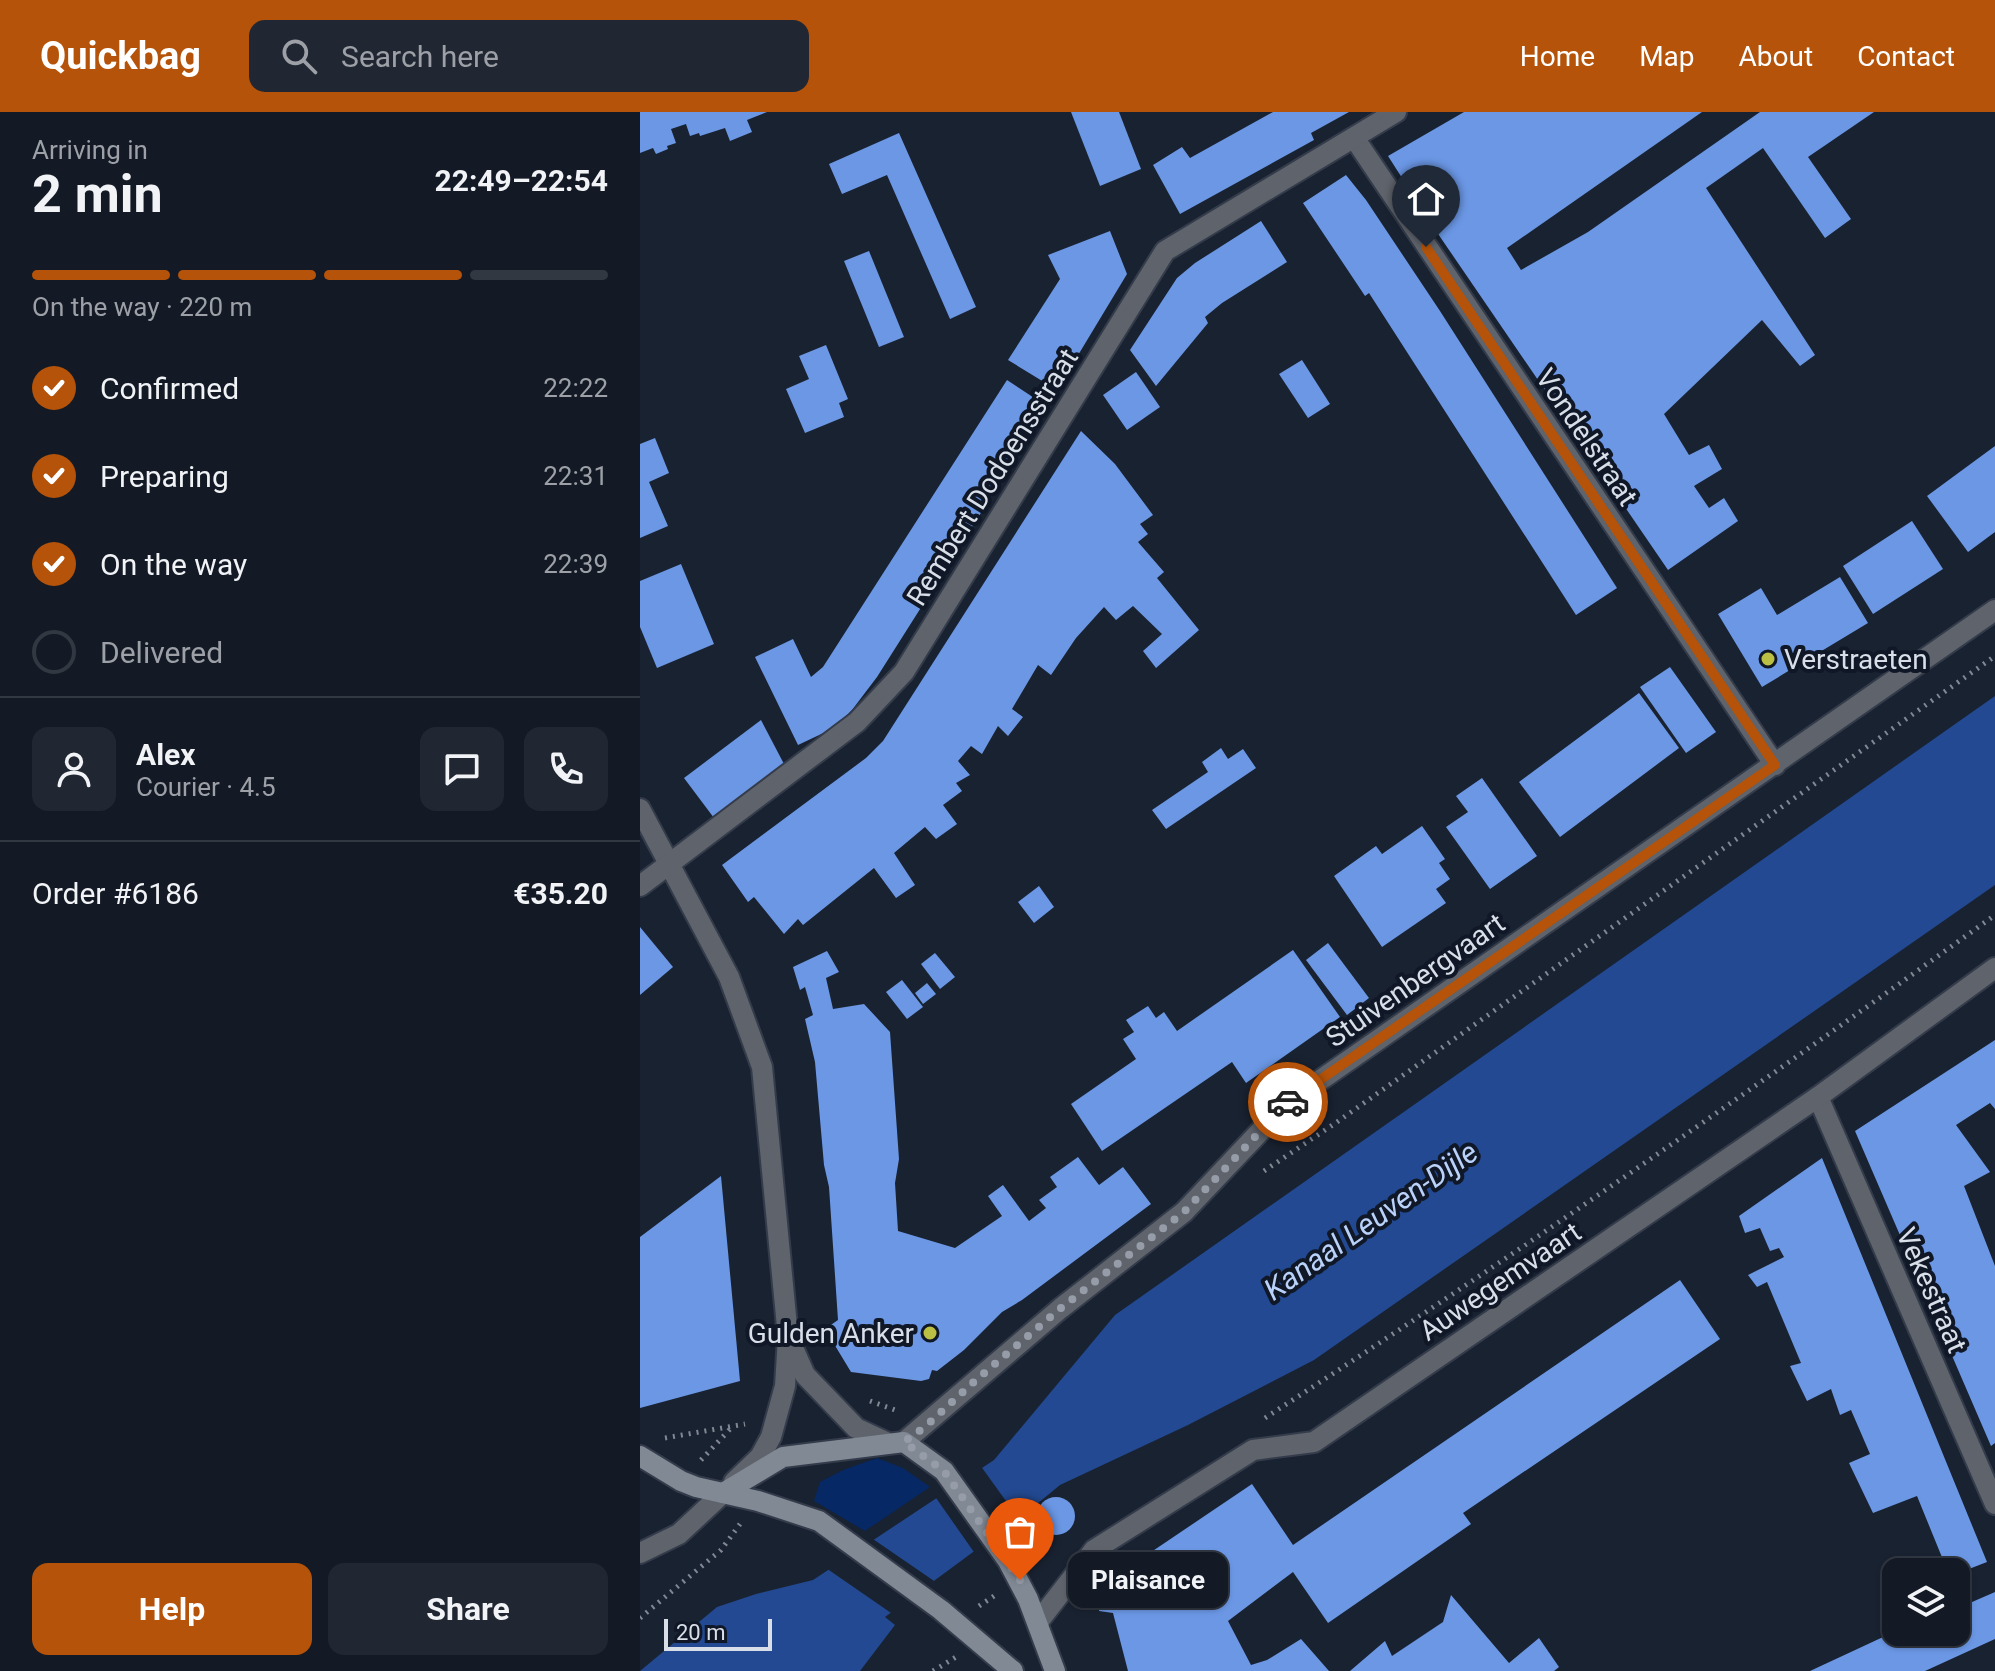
<!DOCTYPE html>
<html lang="en">
<head>
<meta charset="utf-8">
<style>
  body { margin:0; font-family:Roboto,sans-serif; background:#202732; color:#f1f3f6; height:100vh; display:flex; flex-direction:column; font-size:30px; white-space:nowrap }
  * { box-sizing:border-box; margin:0 }
  p { font-size:26px; color:#9da1a7 }
  .icon { flex:none; width:44px; height:44px; fill:none; stroke:currentColor; stroke-width:2; stroke-linecap:round; stroke-linejoin:round }
  .map { position:relative; flex:1; overflow:hidden }
  .drawer { display:flex; flex-direction:column; background:#131a25; width:640px }
  .drawer>* { flex:none }
  .buttons { position:absolute; left:1242px; top:1446px; display:grid; gap:16px }
  .buttons a { display:grid; place-items:center; width:88px; height:88px; border-radius:16px; background:#131a25; box-shadow:0 2px 6px #0004,0 0 0 2px #323842; font-size:40px }
  .scale { position:absolute; left:24px; bottom:20px; width:108px; box-sizing:border-box; padding-left:8px; border:4px solid #d9dfe9; border-top:0; font-size:22px; line-height:28px; white-space:nowrap; color:#d9dfe9; -webkit-text-stroke:6px #101827; paint-order:stroke }
  .pin { position:absolute; display:grid; place-items:center; width:68px; height:68px; color:#fff; margin:-82px -34px; border-radius:50% 50% 50% 0; rotate:-45deg; box-shadow:0 0 8px #0007 }
  .pin .icon { rotate:45deg }
  .courier { position:absolute; display:grid; place-items:center; width:80px; height:80px; margin:-40px; border:6px solid #b45309; border-radius:50%; background:#fff; color:#222; box-shadow:0 2px 10px #0007 }
  .bubble { position:absolute; height:56px; border-radius:16px; background:#131a25; box-shadow:0 2px 6px #0004,0 0 0 2px #323842; font-size:26px; font-weight:700; line-height:56px; text-align:center }
  .headline em { font-style:normal; font-weight:700 }
  .headline div { display:flex; flex-direction:column-reverse }
  .headline { display:flex; align-items:center; justify-content:space-between; height:136px; padding:0 32px }
  h1 { font-size:52px; font-weight:700; line-height:60px }
  .bar { display:grid; grid-template-columns:repeat(4,1fr); gap:12px 8px; align-content:center; height:96px; padding:0 32px }
  .bar i { height:10px; border-radius:6px; background:#323842 }
  .bar .current { background:#b45309 }
  .bar p { grid-column:span 4 }
  .line { display:flex; align-items:center; gap:20px; padding:0 32px; border-top:2px solid #323842 }
  .line div { flex:1 }
  .round { display:grid; place-items:center; flex:none; width:84px; height:84px; border-radius:16px; background:#202732 }
  ol { padding:0 32px; list-style:none }
  li { display:flex; align-items:center; gap:24px; height:88px }
  li p { margin-inline-start:auto }
  li .icon { padding:8px; border-radius:50%; background:#b45309; color:#fff; stroke-width:4 }
  li:last-child { color:#9da1a7 }
  li i { width:44px; height:44px; border:4px solid #323842; border-radius:50% }
  .primary-button { display:flex; gap:16px; margin-top:auto; padding:16px 32px }
  .primary-button a { flex:1; height:92px; border-radius:16px; background:#b45309; color:#fff; font-size:32px; font-weight:700; line-height:92px; text-align:center }
  .primary-button a+a { background:#202732; color:#f1f3f6 }
  header { display:flex; align-items:center; gap:48px; box-sizing:border-box; height:112px; padding:0 40px; background:#b45309; color:#fff }
  header strong { font-size:38px }
  nav { display:flex; gap:44px; margin-inline-start:auto; font-size:28px }
  .search { width:560px; height:72px; background:#202732; display:flex; align-items:center; gap:20px; box-sizing:border-box; padding:0 28px; border-radius:16px; color:#9da1a7; font-size:30px }
  main { display:flex; flex:1; min-height:0 }
  .map>svg:first-child { display:block }
</style>
</head>
<body>
<header>
<strong>Quickbag</strong>
<div class="search"><svg class="icon" aria-label="search" viewBox="0 0 24 24"><circle cx="10" cy="10" r="6"/><path d="M15 15l6 6"/></svg>Search here</div>
<nav><a>Home</a><a>Map</a><a>About</a><a>Contact</a></nav>
</header>
<main>
<section class="drawer">
<div class="headline"><div><h1>2 min</h1><p>Arriving in</p></div><em>22:49–22:54</em></div>
<div class="bar"><i class="current"></i><i class="current"></i><i class="current"></i><i></i><p>On the way · 220 m</p></div>
<ol>
<li><svg class="icon" aria-label="check" viewBox="0 0 24 24"><path d="M5 12l5 5 9-10"/></svg>Confirmed<p>22:22</p></li>
<li><svg class="icon" aria-label="check" viewBox="0 0 24 24"><path d="M5 12l5 5 9-10"/></svg>Preparing<p>22:31</p></li>
<li><svg class="icon" aria-label="check" viewBox="0 0 24 24"><path d="M5 12l5 5 9-10"/></svg>On the way<p>22:39</p></li>
<li><i></i>Delivered</li>
</ol>
<div class="line" style="height:144px"><a class="round"><svg class="icon" aria-label="person" viewBox="0 0 24 24"><circle cx="12" cy="8" r="4"/><path d="M4 21q1-7 8-7t8 7"/></svg></a><div><b>Alex</b><p>Courier · 4.5</p></div><a class="round"><svg class="icon" aria-label="chat" viewBox="0 0 24 24"><path d="M4 5h16v11H9l-5 4z"/></svg></a><a class="round"><svg class="icon" aria-label="phone" viewBox="0 0 24 24"><path d="M5 4h4l2 5-3 2q2 4 5 5l2-3 5 2v4C11 20 4 13 5 4z"/></svg></a></div>
<div class="line" style="height:104px"><div>Order #6186</div><b>€35.20</b></div>
<div class="primary-button"><a>Help</a><a>Share</a></div>
</section>
<div class="map">
<svg width="1355" height="1559" viewBox="0 0 1355 1559">
  <rect width="100%" height="100%" fill="#192231"/>
  <path fill="#062865" d="M 237,1346 L 263,1356 L 290,1375 L 225,1419 L 174,1389 L 180,1370 L 203,1358 Z"/>
  <path fill="#224991" d="M 1355,584 L 1355,773 L 674,1248 L 548,1313 L 420,1373 L 386,1401 L 245,1505 L 255,1513 L 220,1559 L 0,1559 L 77,1495 L 116,1482 L 173,1468 L 354,1348 L 475,1203 Z"/>
  <g fill="#192231">
    <path d="M 340,1353 L 381,1410 L 336,1443 L 294,1383 Z"/>
    <path d="M 230,1425 L 297,1471 L 254,1503 L 186,1456 Z"/>
  </g>
  <g fill="#6b97e5">
    <path d="M 0,0 L 127,0 L 107,8 L 112,20 L 90,29 L 85,16 L 60,24 L 59,21 L 50,24 L 46,12 L 31,17 L 36,31 L 27,34 L 28,37 L 16,42 L 13,36 L 0,41 Z"/>
    <path d="M 431,0 L 479,0 L 501,57 L 460,74 Z"/>
    <path d="M 633,0 L 709,0 L 671,21 L 674,28 L 540,102 L 513,53 L 542,35 L 550,46 Z"/>
    <path d="M 824,0 L 1062,0 L 867,136 L 881,158 L 948,120 L 1120,0 L 1234,0 L 1168,45 L 1211,107 L 1185,126 L 1123,36 L 1066,76 L 1175,243 L 1160,254 L 1122,208 L 1024,302 L 1049,343 L 1069,333 L 1082,357 L 1054,374 L 1069,396 L 1084,386 L 1098,409 L 1028,458 L 794,116 L 748,44 Z"/>
    <path d="M 259,21 L 336,195 L 310,207 L 247,63 L 202,82 L 189,52 Z"/>
    <path d="M 706,63 L 726,88 L 800,199 L 977,476 L 936,503 L 729,181 L 725,184 L 663,91 Z"/>
    <path d="M 621,109 L 647,150 L 582,191 L 565,205 L 568,211 L 516,274 L 490,238 L 537,166 L 555,151 Z"/>
    <path d="M 470,119 L 487,162 L 417,278 L 368,248 L 420,167 L 408,143 Z"/>
    <path d="M 229,139 L 264,225 L 239,235 L 204,149 Z"/>
    <path d="M 186,233 L 208,287 L 199,291 L 204,305 L 165,321 L 146,277 L 169,267 L 159,244 Z"/>
    <path d="M 662,248 L 690,292 L 668,306 L 639,262 Z"/>
    <path d="M 496,260 L 520,295 L 487,318 L 463,283 Z"/>
    <path d="M 367,268 L 408,295 L 237,565 L 212,598 L 194,616 L 158,633 L 115,545 L 153,527 L 171,565 L 183,555 Z"/>
    <path d="M 441,319 L 475,352 L 513,403 L 500,412 L 508,422 L 498,430 L 524,460 L 517,466 L 559,518 L 516,556 L 503,539 L 522,522 L 493,494 L 476,508 L 464,495 L 436,526 L 411,563 L 398,553 L 372,597 L 383,605 L 368,624 L 358,614 L 342,642 L 331,634 L 318,649 L 330,663 L 316,671 L 322,679 L 303,693 L 317,712 L 296,727 L 285,715 L 254,741 L 275,773 L 256,786 L 234,756 L 163,813 L 158,807 L 144,822 L 114,785 L 108,790 L 82,753 L 226,646 L 243,629 Z"/>
    <path d="M 15,326 L 29,361 L 9,370 L 28,414 L 0,426 L 0,332 Z"/>
    <path d="M 1355,334 L 1355,420 L 1328,440 L 1287,384 Z"/>
    <path d="M 1272,409 L 1303,457 L 1233,502 L 1203,454 Z"/>
    <path d="M 41,452 L 74,532 L 17,556 L 0,515 L 0,469 Z"/>
    <path d="M 1200,465 L 1228,511 L 1122,575 L 1078,502 L 1121,476 L 1137,503 Z"/>
    <path d="M 1030,555 L 1076,620 L 1046,641 L 1000,575 Z"/>
    <path d="M 999,581 L 1039,636 L 920,725 L 879,670 Z"/>
    <path d="M 121,608 L 144,652 L 74,706 L 44,666 Z"/>
    <path d="M 581,636 L 588,647 L 603,637 L 616,656 L 526,717 L 512,698 L 568,660 L 562,650 Z"/>
    <path d="M 842,666 L 897,744 L 850,777 L 806,715 L 828,700 L 816,684 Z"/>
    <path d="M 782,714 L 805,747 L 799,751 L 810,767 L 796,777 L 806,791 L 742,835 L 694,764 L 736,734 L 742,742 Z"/>
    <path d="M 399,774 L 414,795 L 394,811 L 378,790 Z"/>
    <path d="M 0,815 L 33,855 L 0,883 Z"/>
    <path d="M 688,831 L 729,886 L 707,903 L 666,848 Z"/>
    <path d="M 653,838 L 700,905 L 606,971 L 592,950 L 462,1039 L 431,992 L 496,947 L 483,927 L 494,920 L 486,908 L 508,894 L 516,906 L 524,900 L 537,919 Z"/>
    <path d="M 187,839 L 199,860 L 186,866 L 193,897 L 224,892 L 250,920 L 259,1047 L 255,1071 L 258,1119 L 315,1136 L 362,1104 L 348,1084 L 363,1073 L 389,1109 L 406,1096 L 399,1088 L 417,1075 L 410,1065 L 438,1045 L 459,1073 L 483,1055 L 511,1092 L 382,1188 L 362,1200 L 324,1238 L 297,1259 L 292,1258 L 289,1267 L 281,1269 L 211,1260 L 185,1217 L 198,1208 L 189,1075 L 184,1053 L 175,950 L 165,907 L 173,903 L 165,875 L 160,878 L 153,855 Z"/>
    <path d="M 295,841 L 315,865 L 300,877 L 281,852 Z"/>
    <path d="M 262,868 L 283,895 L 267,907 L 246,880 Z"/>
    <path d="M 287,871 L 296,882 L 283,892 L 275,881 Z"/>
    <path d="M 1355,928 L 1355,997 L 1350,991 L 1316,1013 L 1350,1060 L 1324,1074 L 1355,1154 L 1355,1331 L 1351,1334 L 1215,1019 Z"/>
    <path d="M 1182,1046 L 1347,1450 L 1316,1462 L 1316,1460 L 1308,1460 L 1277,1384 L 1233,1401 L 1209,1351 L 1230,1342 L 1211,1298 L 1200,1303 L 1191,1277 L 1167,1289 L 1150,1254 L 1161,1251 L 1127,1170 L 1117,1175 L 1108,1163 L 1144,1145 L 1139,1136 L 1130,1139 L 1120,1116 L 1105,1121 L 1099,1104 Z"/>
    <path d="M 81,1064 L 100,1269 L 0,1296 L 0,1125 Z"/>
    <path d="M 1040,1168 L 1080,1227 L 823,1401 L 831,1412 L 688,1511 L 653,1460 L 588,1509 L 611,1553 L 627,1548 L 661,1527 L 689,1559 L 488,1559 L 473,1501 L 459,1499 L 467,1455 L 486,1457 L 612,1372 L 653,1433 Z"/>
    <circle cx="416" cy="1404" r="19"/>
    <path d="M 1355,1480 L 1355,1527 L 1285,1559 L 1170,1559 L 1256,1519 L 1316,1520 L 1316,1497 Z"/>
    <path d="M 811,1483 L 869,1551 L 899,1526 L 919,1555 L 914,1559 L 710,1559 L 745,1529 L 752,1544 L 803,1510 Z"/>
  </g>
  <g fill="none" stroke-linecap="round" stroke-linejoin="round">
    <defs>
      <g id="minor">
        <path d="M 715,27 L 1135,653"/>
        <path d="M 0,697 L 89,865 L 122,955 L 148,1225 L 145,1274 L 131,1325 L 120,1345 L 94,1370"/>
        <path d="M 0,774 L 217,610 L 264,560 L 525,139 L 756,0"/>
        <path d="M 1178,985 L 1355,1392"/>
        <path d="M 150,1229 L 165,1263 L 216,1316 L 248,1331"/>
        <path d="M 264,1330 L 421,1196 L 544,1100 L 646,992 L 1355,498"/>
        <path d="M 398,1510 L 454,1438 L 613,1338 L 674,1330 L 1178,985 L 1355,856"/>
      </g>
      <path id="tertiary" d="M 0,1441 L 39,1422 L 83,1381"/>
      <g id="secondary">
        <path d="M 0,1344 L 41,1369 L 56,1375 L 118,1389 L 179,1409 L 301,1498 L 373,1559"/>
        <path d="M 83,1381 L 143,1345 L 264,1330 L 304,1359 L 368,1449 L 388,1487 L 415,1559"/>
      </g>
    </defs>
    <use href="#minor" stroke="#343c4b" stroke-width="24"/>
    <use href="#tertiary" stroke="#343c4b" stroke-width="24"/>
    <use href="#secondary" stroke="#343c4b" stroke-width="24"/>
    <g stroke="#818894" stroke-width="5" stroke-dasharray="2 6" stroke-linecap="butt">
      <path d="M 624,1059 L 697,1010 L 1355,544"/>
      <path d="M 230,1289 L 258,1299"/>
      <path d="M 625,1306 C 873,1145 1115,976 1355,803"/>
      <path d="M 25,1326 L 105,1312"/>
      <path d="M 61,1348 L 92,1315"/>
      <path d="M 339,1494 L 357,1482"/>
      <path d="M 0,1506 L 81,1438 L 100,1412"/>
      <path d="M 293,1559 L 316,1545"/>
    </g>
    <use href="#minor" stroke="#5f636b" stroke-width="20"/>
    <use href="#tertiary" stroke="#5f636b" stroke-width="20"/>
    <use href="#secondary" stroke="#818995" stroke-width="20"/>
  </g>
  <g fill="none" stroke-linecap="round" stroke-linejoin="round">
    <path stroke="#969da9" stroke-width="8" stroke-dasharray="0 14.4" d="M 380,1468 L 304,1359 L 264,1330 L 286,1314 L 336,1268 L 421,1196 L 544,1100 L 648,990"/>
    <path stroke="#b45309" stroke-width="10" d="M 648,990 L 1135,653 L 786,135"/>
  </g>
  <g fill="#bbc044" stroke="#101827" stroke-width="3">
    <circle cx="1128" cy="547" r="8"/>
    <circle cx="290" cy="1221" r="8"/>
  </g>
  <g text-anchor="middle" stroke-width="8" stroke-linejoin="round" paint-order="stroke">
    <g font-size="28" fill="#d9dfe9" stroke="#101827">
      <text transform="translate(947 325) rotate(56)" y="10">Vondelstraat</text>
      <text transform="translate(352 365) rotate(-58)" y="10">Rembert Dodoensstraat</text>
      <text transform="translate(775 868) rotate(-35)" y="10">Stuivenbergvaart</text>
      <text transform="translate(860 1169) rotate(-34)" y="10">Auwegemvaart</text>
      <text transform="translate(1292 1178) rotate(66)" y="10">Vekestraat</text>
    </g>
    <g font-size="28" fill="#d9dfe9" stroke="#101827" text-anchor="start">
      <text x="1144" y="557">Verstraeten</text>
      <text x="274" y="1231" text-anchor="end">Gulden Anker</text>
    </g>
    <g font-size="30" font-style="italic" fill="#bad2fa" stroke="#101827">
      <text transform="translate(731 1109) rotate(-35)" y="10">Kanaal Leuven-Dijle</text>
    </g>
  </g>
</svg>
<div class="buttons">
<a><svg class="icon" aria-label="layers" viewBox="0 0 24 24"><path d="M12 4l9 5-9 5-9-5zM3 14l9 5 9-5"/></svg></a>
</div>
<div class="scale">20 m</div>
<div class="pin" style="left:380px;top:1468px;background:#ea580c"><svg class="icon" aria-label="bag" viewBox="0 0 24 24"><path d="M5 8h14l-1 12H6zM9 8a3 3 0 0 1 6 0"/></svg></div>
<div class="pin" style="left:786px;top:135px;background:#1f2937"><svg class="icon" aria-label="home" viewBox="0 0 24 24"><path d="M3 11l9-7 9 7M6 9v11h12V9"/></svg></div>
<div class="courier" style="left:648px;top:990px"><svg class="icon" aria-label="car" viewBox="0 0 24 24"><path d="M5 17H2v-5l4-1 3-4h7l3 4 3 1v5h-3M9 17h6M6 11h13"/><circle cx="7" cy="17" r="2"/><circle cx="17" cy="17" r="2"/></svg></div>
<div class="bubble" style="left:428px;top:1440px;width:160px">Plaisance</div>
</div>
</main>
</body>
</html>
